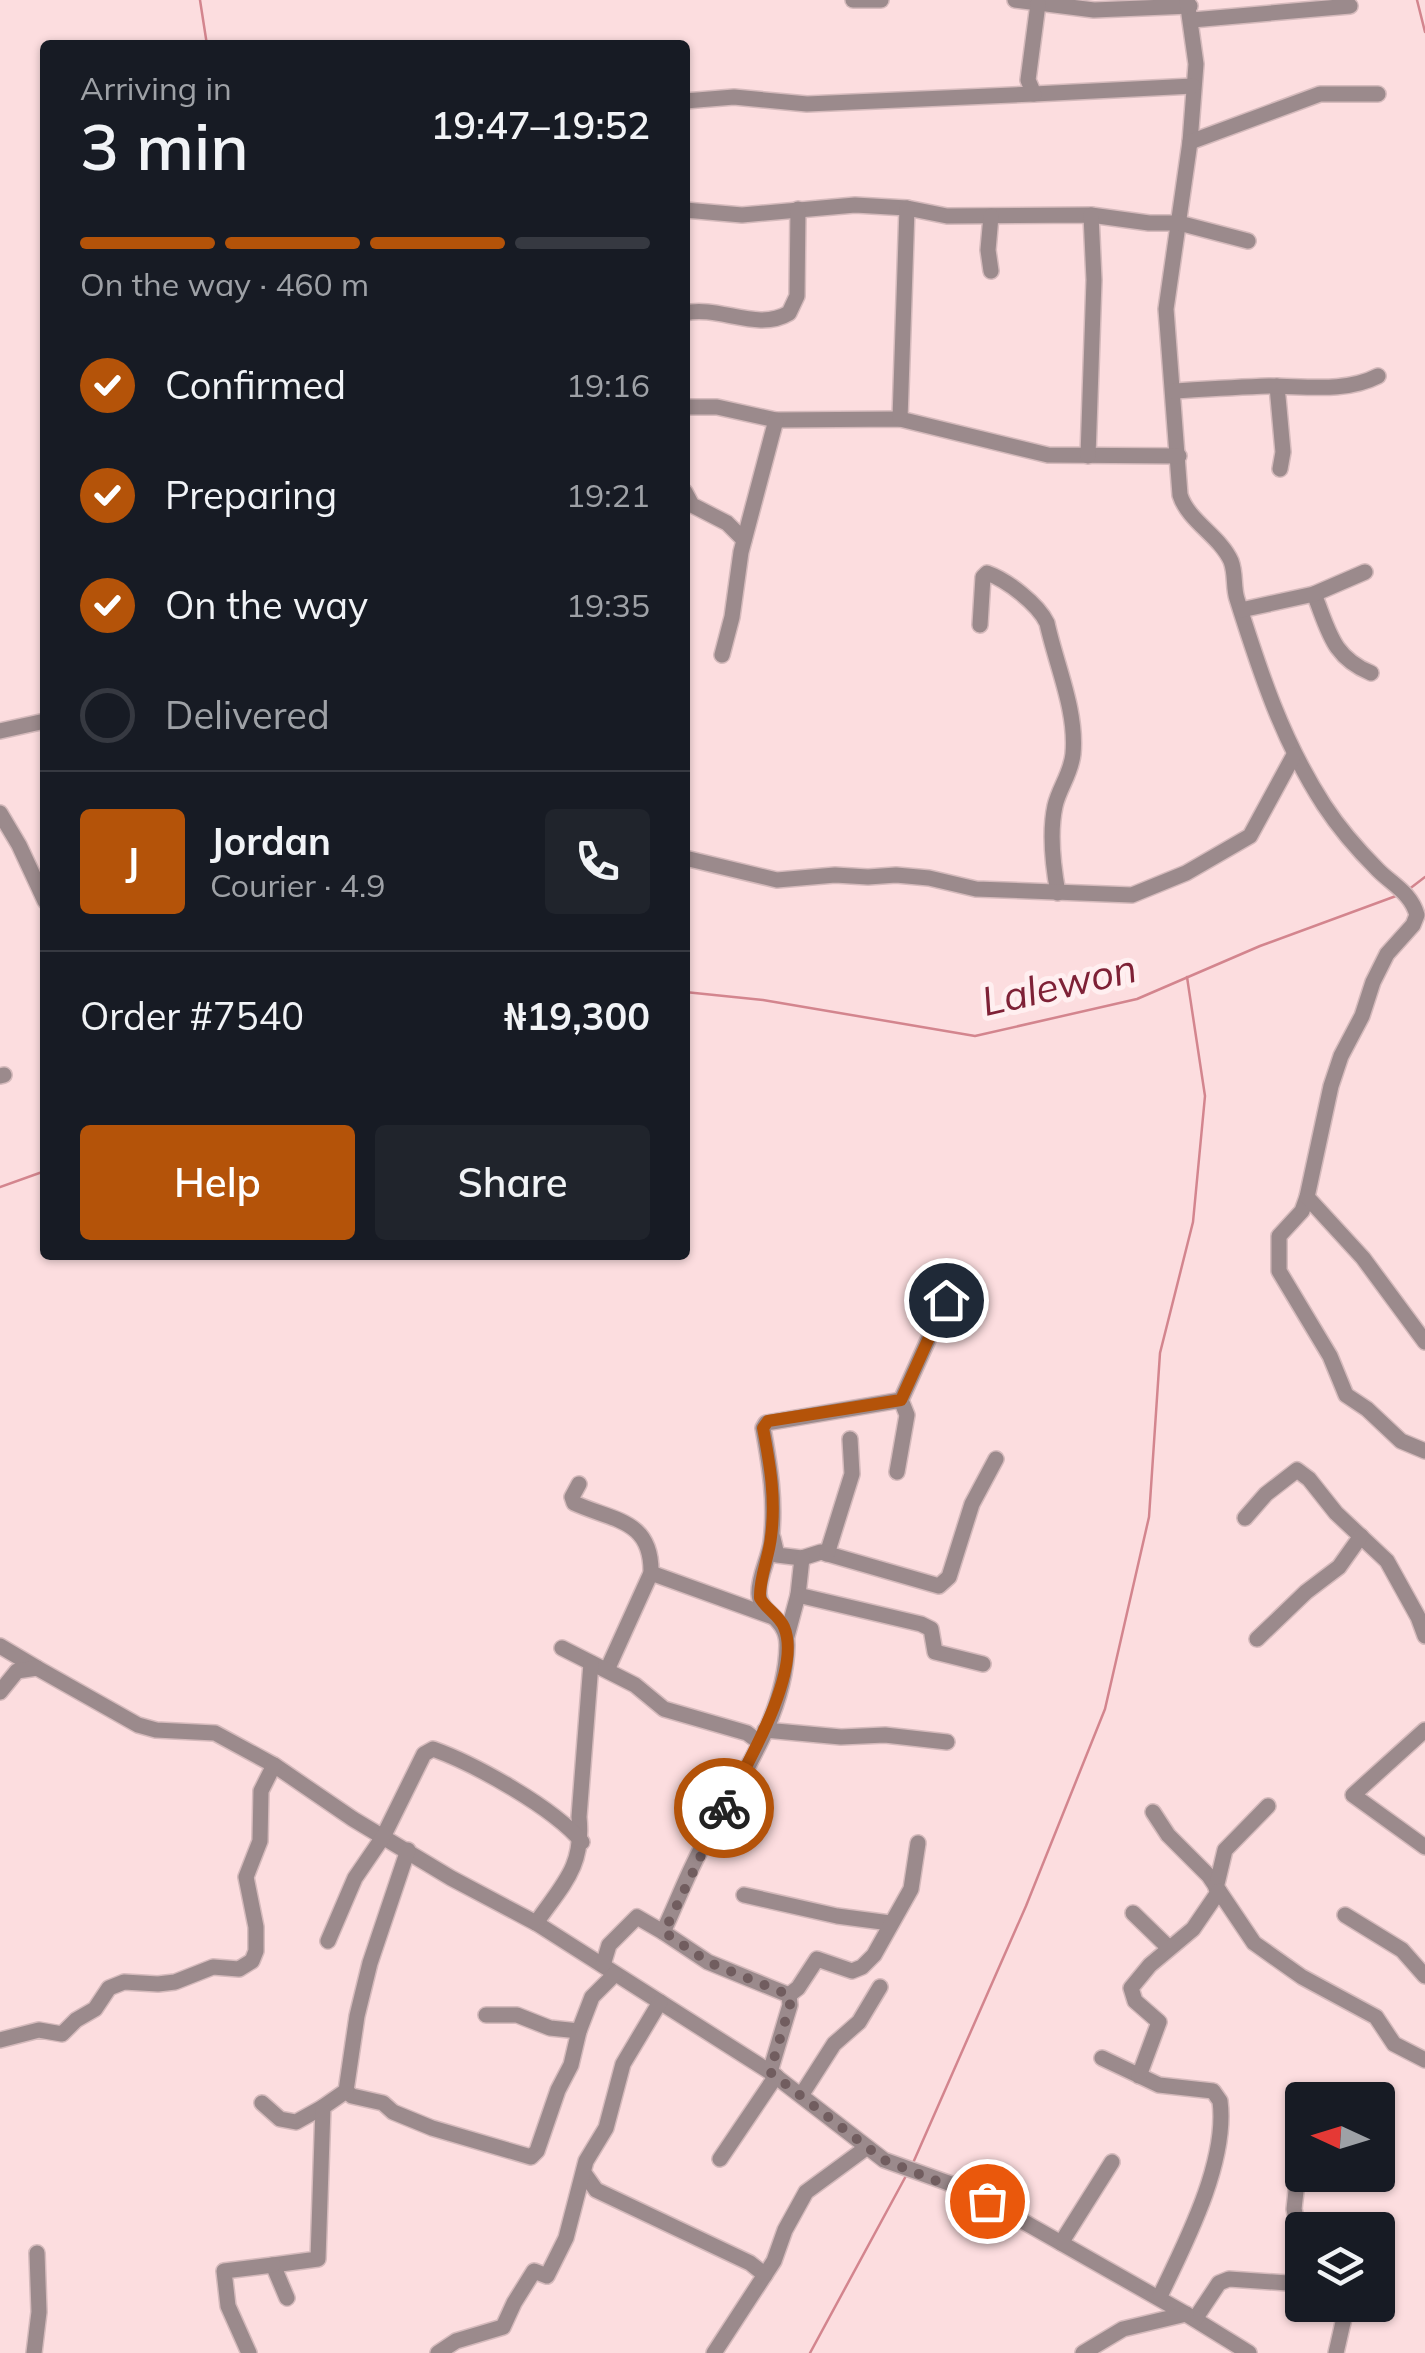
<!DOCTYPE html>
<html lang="en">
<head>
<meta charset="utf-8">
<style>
  body { margin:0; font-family:Mulish,sans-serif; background:#20242c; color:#f1f3f6; height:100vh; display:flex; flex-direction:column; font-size:38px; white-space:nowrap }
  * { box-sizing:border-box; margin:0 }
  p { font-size:32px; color:#9ea1a6 }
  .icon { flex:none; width:55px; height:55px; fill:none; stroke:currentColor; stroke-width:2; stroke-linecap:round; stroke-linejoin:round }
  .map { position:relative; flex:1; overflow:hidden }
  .side { position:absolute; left:40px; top:40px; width:650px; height:1220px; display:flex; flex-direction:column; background:#171b24; border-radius:10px; box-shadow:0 2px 8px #0004 }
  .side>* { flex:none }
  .needle { width:65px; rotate:274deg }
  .fabs { position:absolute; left:1285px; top:2082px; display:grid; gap:20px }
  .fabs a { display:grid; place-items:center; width:110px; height:110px; border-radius:10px; background:#171b24; box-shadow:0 2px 8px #0004; font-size:50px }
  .pin { position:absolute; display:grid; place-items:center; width:85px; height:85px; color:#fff; margin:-42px; border:5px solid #fff; border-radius:50%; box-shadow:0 2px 10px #0007 }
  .courier { position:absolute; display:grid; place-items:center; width:100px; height:100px; margin:-50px; border:8px solid #b45309; border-radius:50%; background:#fff; color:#222; box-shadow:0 2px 12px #0007 }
  .headline em { font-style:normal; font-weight:600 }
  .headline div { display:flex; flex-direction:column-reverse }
  .headline { display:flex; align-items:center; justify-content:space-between; height:170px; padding:0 40px }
  h1 { font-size:65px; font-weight:600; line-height:75px }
  .bar { display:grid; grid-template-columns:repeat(4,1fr); gap:15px 10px; align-content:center; height:120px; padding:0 40px }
  .bar i { height:12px; border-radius:8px; background:#363941 }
  .bar .on { background:#b45309 }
  .bar p { grid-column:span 4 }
  .line { display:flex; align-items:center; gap:25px; padding:0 40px; border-top:2px solid #363941 }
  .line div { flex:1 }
  .round { display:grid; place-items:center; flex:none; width:105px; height:105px; border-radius:10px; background:#20242c }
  ol { padding:0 40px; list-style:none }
  li { display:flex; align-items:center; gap:30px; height:110px }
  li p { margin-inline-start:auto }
  li .icon { padding:10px; border-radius:50%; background:#b45309; color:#fff; stroke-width:4 }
  li:last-child { color:#9ea1a6 }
  li i { width:55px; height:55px; border:5px solid #363941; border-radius:50% }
  .primary-button { display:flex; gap:20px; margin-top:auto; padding:20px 40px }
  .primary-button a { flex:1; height:115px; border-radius:10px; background:#b45309; color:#fff; font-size:40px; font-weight:600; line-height:115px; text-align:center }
  .primary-button a+a { background:#20242c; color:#f1f3f6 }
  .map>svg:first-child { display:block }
</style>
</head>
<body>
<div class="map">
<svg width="1425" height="2353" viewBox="0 0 1425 2353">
  <rect width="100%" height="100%" fill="#fcdddf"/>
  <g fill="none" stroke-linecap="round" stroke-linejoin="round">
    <g stroke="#d3858e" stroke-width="2.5">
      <path d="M 200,0 L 207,45"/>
      <path d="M 1417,0 L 1425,32"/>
      <path d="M 1408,890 L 1425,877"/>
      <path d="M 685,992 L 763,1000 L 975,1036 L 1137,999 L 1260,946 L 1396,896"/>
      <path d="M 0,1187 L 45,1171"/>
      <path d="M 913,2163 L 1026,1906 L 1105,1709 L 1149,1517 L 1160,1353 L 1193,1222 L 1205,1096 L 1187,977"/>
      <path d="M 810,2353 L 907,2174"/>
    </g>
    <defs>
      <g id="minor">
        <path d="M 853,0 L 881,0"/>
        <path d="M 1015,0 L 1094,10 L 1190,6"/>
        <path d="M 1187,0 L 1196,64 L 1190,142 L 1166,309 L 1180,495 C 1188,521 1220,536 1231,561 C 1236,574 1233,587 1237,599 C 1260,672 1282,740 1324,805 C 1339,828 1358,850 1378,870 C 1393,885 1411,893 1417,915 L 1413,925 L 1387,954 L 1373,982 L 1362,1016 L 1341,1056 L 1331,1086 L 1307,1197 L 1302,1211 L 1279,1236 L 1279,1271 L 1330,1356 L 1346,1395 L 1367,1409 L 1401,1441 L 1425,1451"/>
        <path d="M 1038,4 L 1028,80 L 1034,94 L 1193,86"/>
        <path d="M 1192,20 L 1350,6"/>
        <path d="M 685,101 L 734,97 L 807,104 L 1034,94"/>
        <path d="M 1190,142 L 1320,94 L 1378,94"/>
        <path d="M 685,210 L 742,215 L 855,205 L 907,208 L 947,216 L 1091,215 L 1149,223 L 1179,223 L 1248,241"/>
        <path d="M 991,216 L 988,250 L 991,271"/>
        <path d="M 685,313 C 718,305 758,332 789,313 L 797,296 L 798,209"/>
        <path d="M 1277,386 L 1283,452 L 1280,469"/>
        <path d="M 1174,391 C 1206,389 1237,387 1269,386 C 1305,386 1345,393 1378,376"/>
        <path d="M 685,407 L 717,407 L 776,420 L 900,419 L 1048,455 L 1179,456"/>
        <path d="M 900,419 L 907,208"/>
        <path d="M 1088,456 L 1094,280 L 1091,215"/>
        <path d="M 685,492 L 692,505 L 727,523 L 744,540"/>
        <path d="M 1314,594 C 1329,631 1332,657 1371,673"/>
        <path d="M 1241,610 L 1314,594 L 1365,572"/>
        <path d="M 980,625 L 983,577 L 987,573 C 1007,580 1038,604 1047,623 C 1056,665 1077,710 1073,754 C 1071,774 1059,788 1055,806 C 1049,834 1053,866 1058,893"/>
        <path d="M 722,655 L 732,617 L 741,552 L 776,420"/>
        <path d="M 0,731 L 45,721"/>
        <path d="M 0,813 L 19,845 L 45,901"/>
        <path d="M 685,858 L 777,880 L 835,875 L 868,877 L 896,875 L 929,878 L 976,889 L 1132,895 L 1186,873 L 1250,836 L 1294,755"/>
        <path d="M 0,1076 L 4,1075"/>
        <path d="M 1307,1197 L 1363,1258 L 1425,1342"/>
        <path d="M 901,1400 L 946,1300 L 966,1275"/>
        <path d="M 579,1484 L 572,1497 L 574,1503 C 613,1521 652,1519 651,1573 L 607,1670"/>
        <path d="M 1245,1518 L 1266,1494 L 1297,1470 L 1309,1479 L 1336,1513 L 1387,1561 L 1418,1617 L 1425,1636"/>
        <path d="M 773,1538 L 777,1555 L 802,1558 L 821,1552 L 939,1586 L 949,1577 L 972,1504 L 996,1459"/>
        <path d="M 827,1554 L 852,1474 L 850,1439"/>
        <path d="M 651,1573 L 773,1617"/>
        <path d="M 798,1595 L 802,1558"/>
        <path d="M 787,1636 L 798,1595 L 921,1624 L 931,1629 L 935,1652 L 983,1664"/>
        <path d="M 1257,1639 L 1306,1592 L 1339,1567 L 1361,1536"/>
        <path d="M 0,1646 L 37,1668"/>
        <path d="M 562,1648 L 635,1685 L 664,1709 L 747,1733 L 759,1742"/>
        <path d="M 0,1692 L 17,1671 L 37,1668 L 138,1725 L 156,1730 L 215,1733 L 274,1765 L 353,1819 L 451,1878 L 536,1923 L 770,2072 L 884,2160 L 968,2190 L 1186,2314 L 1249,2353"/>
        <path d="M 765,1730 L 841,1737 L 885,1735 L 947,1742"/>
        <path d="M 1425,1730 L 1353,1795 L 1425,1847"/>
        <path d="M 1153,1812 L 1168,1835 L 1209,1876 L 1254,1943 L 1302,1977 L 1376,2017 L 1394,2044 L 1425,2060"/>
        <path d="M 1216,1888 L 1225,1850 L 1268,1806"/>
        <path d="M 744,1895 L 837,1916 L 890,1923"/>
        <path d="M 1133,1913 L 1169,1948"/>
        <path d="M 1345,1915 L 1402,1950 L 1425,1976"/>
        <path d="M 536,1923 C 563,1884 584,1867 579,1817 L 591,1663"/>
        <path d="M 663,1932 L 708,1962 L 789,1995 L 790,2005 L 770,2072"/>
        <path d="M 328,1941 L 355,1878 L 383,1837 L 424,1754 L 433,1749 C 475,1764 554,1808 582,1842"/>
        <path d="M 603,1965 L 609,1945 L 637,1917 L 663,1932 C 675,1907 685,1880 698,1855 C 731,1791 786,1720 787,1645 C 787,1617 760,1614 759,1594 C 758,1578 769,1558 771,1542 C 776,1502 770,1467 763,1428 L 766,1423 L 901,1400 L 907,1415 L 897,1472"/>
        <path d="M 789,1995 L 798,1988 L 817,1959 L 852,1971 L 862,1967 L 874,1955 L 911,1889 L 918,1843"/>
        <path d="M 486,2015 L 517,2015 L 550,2028 L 579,2031"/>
        <path d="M 0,2040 L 39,2030 L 62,2034 L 76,2020 L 95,2009 L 109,1988 L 124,1982 L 158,1984 L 175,1982 L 213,1967 L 239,1969 L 252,1961 L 256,1951 L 256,1927 L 246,1877 L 260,1841 L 261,1791 L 274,1765"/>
        <path d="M 1102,2058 L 1159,2085 L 1213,2091 L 1220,2101 C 1228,2162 1185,2244 1159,2298"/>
        <path d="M 1139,2076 L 1159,2022 L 1135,2001 L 1131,1988 L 1150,1965 L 1193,1929 L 1219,1891"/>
        <path d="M 346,2091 L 352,2096 L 383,2103 L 393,2112 L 432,2128 L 531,2157 L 537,2151 L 558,2090 L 571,2065 L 579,2031 L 592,1997 L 615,1974"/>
        <path d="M 802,2094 L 834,2044 L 859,2022 L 880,1987"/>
        <path d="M 262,2103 L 280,2119 L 296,2122 L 323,2107"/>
        <path d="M 1300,2155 L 1294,2209 L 1302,2245"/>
        <path d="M 720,2159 L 776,2076"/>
        <path d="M 584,2173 L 596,2190 L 750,2263 L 765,2275"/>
        <path d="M 1061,2243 L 1112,2162"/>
        <path d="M 287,2298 L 273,2265 L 318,2259 L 323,2107 L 346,2091 L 357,2016 L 370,1963 L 408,1850"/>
        <path d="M 1195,2319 L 1219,2283 L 1229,2279 L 1302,2284"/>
        <path d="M 34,2353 L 39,2312 L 37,2253"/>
        <path d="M 249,2353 L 228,2306 L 224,2271 L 273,2265"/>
        <path d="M 438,2353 L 456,2341 L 503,2327 L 514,2303 L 534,2271 L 547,2276 L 566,2238 L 586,2161 L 606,2128 L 623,2064 L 660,2002"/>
        <path d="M 714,2353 L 774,2261 L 785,2230 L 806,2192 L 866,2148"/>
        <path d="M 1083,2353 L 1123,2329 L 1186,2314"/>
        <path d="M 1336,2353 L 1347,2305"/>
      </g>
    </defs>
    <use href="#minor" stroke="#d5babc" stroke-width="18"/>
    <use href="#minor" stroke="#9b8a8c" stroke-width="15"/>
  </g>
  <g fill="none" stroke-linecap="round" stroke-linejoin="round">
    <path stroke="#715d5f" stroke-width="10" stroke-dasharray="0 18" d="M 724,1808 L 664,1932 L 708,1962 L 789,1995 L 790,2005 L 770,2072 L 884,2160 L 987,2201"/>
    <path stroke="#b45309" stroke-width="12" d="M 724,1808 C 745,1768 803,1671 784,1627 C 779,1615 766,1609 760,1598 C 759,1578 769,1557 771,1537 C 776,1499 770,1465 763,1428 L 768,1421 L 901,1400 L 946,1300"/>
  </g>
  <g text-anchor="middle" stroke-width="10" stroke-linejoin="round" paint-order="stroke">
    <g font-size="40" font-style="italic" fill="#7e2136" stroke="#ffeff0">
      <text transform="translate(1059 985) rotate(-13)" y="14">Lalewon</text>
    </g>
  </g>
</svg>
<div class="fabs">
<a><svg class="needle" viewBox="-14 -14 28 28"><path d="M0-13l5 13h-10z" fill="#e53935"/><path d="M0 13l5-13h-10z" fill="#9ea1a6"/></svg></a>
<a><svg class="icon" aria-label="layers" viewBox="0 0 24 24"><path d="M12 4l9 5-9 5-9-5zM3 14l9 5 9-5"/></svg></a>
</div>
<div class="pin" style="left:987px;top:2201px;background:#ea580c"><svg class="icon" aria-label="bag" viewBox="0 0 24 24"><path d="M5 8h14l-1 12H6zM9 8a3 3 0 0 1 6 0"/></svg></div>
<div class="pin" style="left:946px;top:1300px;background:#1f2937"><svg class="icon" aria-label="home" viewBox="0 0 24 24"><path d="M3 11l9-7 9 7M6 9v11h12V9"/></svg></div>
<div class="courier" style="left:724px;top:1808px"><svg class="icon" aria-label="bike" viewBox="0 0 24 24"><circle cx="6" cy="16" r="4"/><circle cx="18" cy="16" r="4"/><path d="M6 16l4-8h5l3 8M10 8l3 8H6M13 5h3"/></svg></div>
<section class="side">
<div class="headline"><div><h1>3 min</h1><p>Arriving in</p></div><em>19:47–19:52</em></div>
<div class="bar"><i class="on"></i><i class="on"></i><i class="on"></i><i></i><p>On the way · 460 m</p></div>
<ol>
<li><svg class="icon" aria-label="check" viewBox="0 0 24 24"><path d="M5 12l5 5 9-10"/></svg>Confirmed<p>19:16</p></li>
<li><svg class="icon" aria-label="check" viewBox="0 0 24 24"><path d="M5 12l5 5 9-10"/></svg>Preparing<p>19:21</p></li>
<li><svg class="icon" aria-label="check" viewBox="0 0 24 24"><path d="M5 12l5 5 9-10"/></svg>On the way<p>19:35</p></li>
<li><i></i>Delivered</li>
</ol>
<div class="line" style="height:180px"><b class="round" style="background:#b45309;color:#fff">J</b><div><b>Jordan</b><p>Courier · 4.9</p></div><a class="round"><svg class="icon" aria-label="phone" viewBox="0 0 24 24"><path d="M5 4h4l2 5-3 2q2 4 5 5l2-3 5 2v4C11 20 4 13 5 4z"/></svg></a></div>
<div class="line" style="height:130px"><div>Order #7540</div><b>₦19,300</b></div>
<div class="primary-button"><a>Help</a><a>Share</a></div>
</section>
</div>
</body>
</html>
